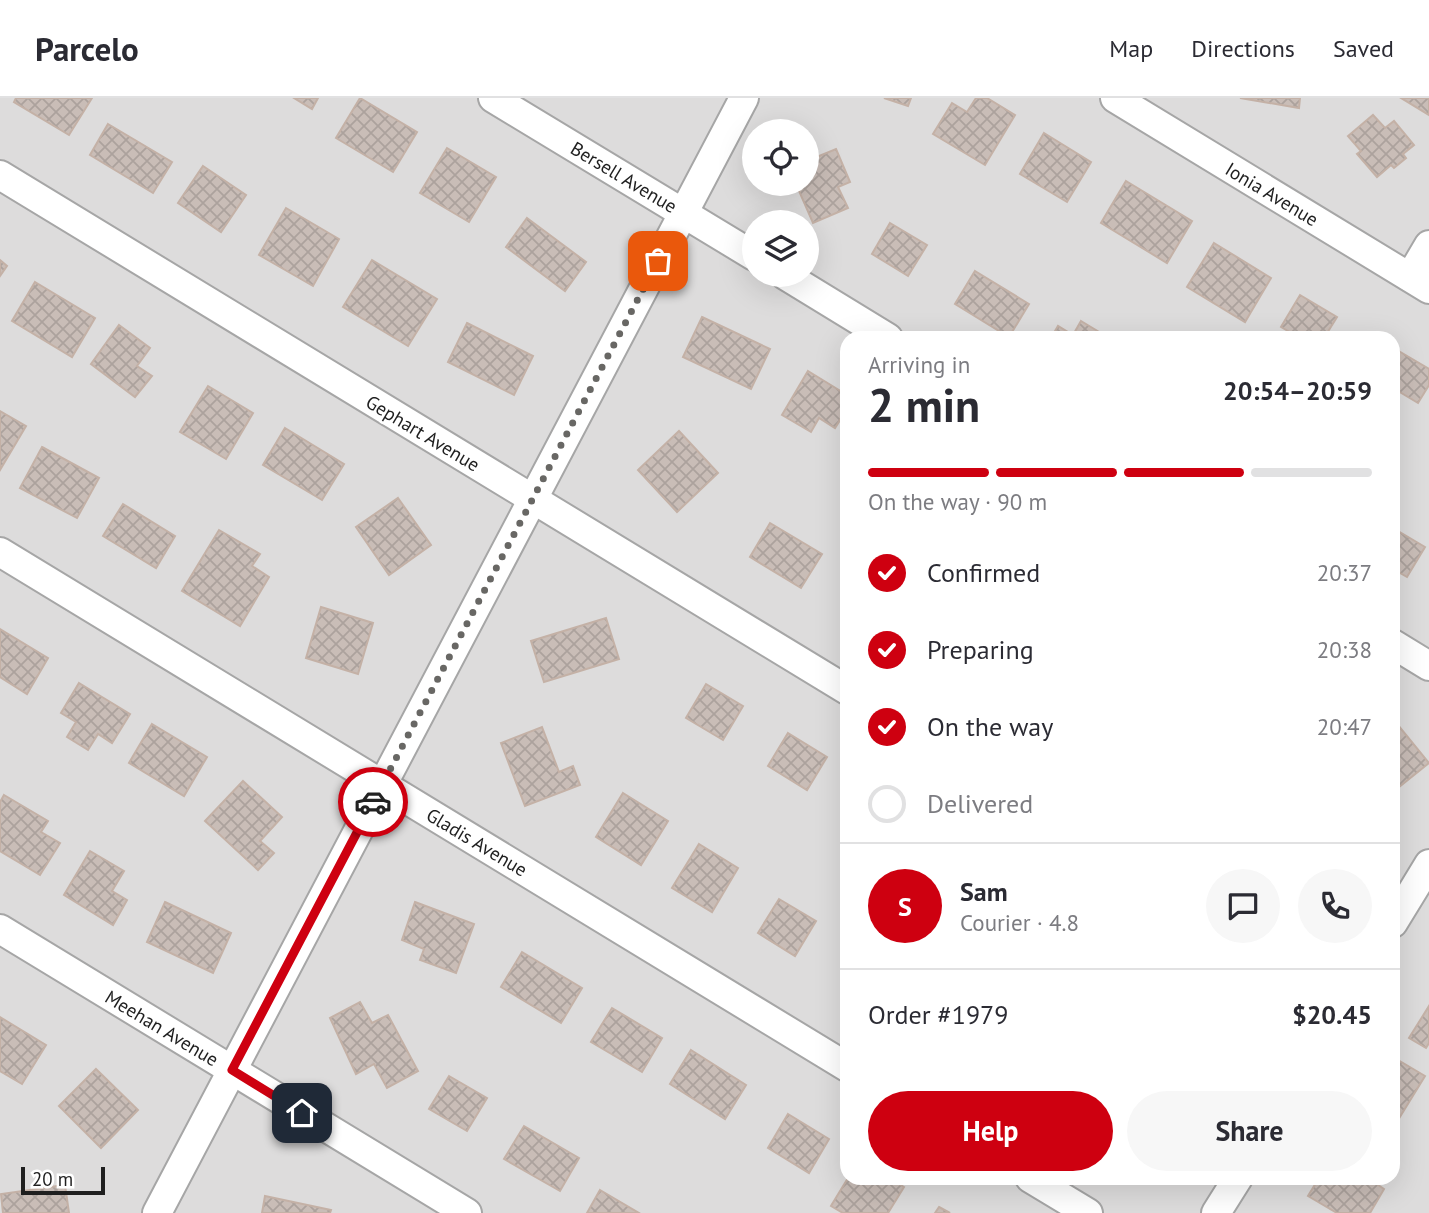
<!DOCTYPE html>
<html lang="en">
<head>
<meta charset="utf-8">
<style>
  body { margin:0; font-family:"PT Sans",sans-serif; background:#f7f7f7; color:#2b2b33; height:100vh; display:flex; flex-direction:column; font-size:26px; white-space:nowrap }
  * { box-sizing:border-box; margin:0 }
  p { font-size:23px; color:#7c7c81 }
  .icon { flex:none; width:38px; height:38px; fill:none; stroke:currentColor; stroke-width:2; stroke-linecap:round; stroke-linejoin:round }
  .map { position:relative; flex:1; overflow:hidden }
  .details { position:absolute; left:840px; top:233px; width:560px; height:854px; display:flex; flex-direction:column; background:#fff; border-radius:21px; box-shadow:0 7px 28px #0002 }
  .details>* { flex:none }
  .fabs { position:absolute; left:742px; top:21px; display:grid; gap:14px }
  .fabs a { display:grid; place-items:center; width:77px; height:77px; border-radius:50%; background:#fff; box-shadow:0 7px 28px #0002; font-size:35px }
  .scale { position:absolute; left:21px; bottom:18px; width:84px; box-sizing:border-box; padding-left:7px; border:4px solid #1f1f1f; border-top:0; font-size:19px; line-height:24px; white-space:nowrap; color:#1f1f1f; -webkit-text-stroke:5px #fff; paint-order:stroke }
  .pin { position:absolute; display:grid; place-items:center; width:60px; height:60px; color:#fff; margin:-30px; border-radius:14px; box-shadow:0 4px 10px #0006 }
  .courier { position:absolute; display:grid; place-items:center; width:70px; height:70px; margin:-35px; border:5px solid #ce0010; border-radius:50%; background:#fff; color:#222; box-shadow:0 2px 9px #0007 }
  .overview em { font-style:normal; font-weight:700 }
  .overview div { display:flex; flex-direction:column-reverse }
  .overview { display:flex; align-items:center; justify-content:space-between; height:119px; padding:0 28px }
  h1 { font-size:46px; font-weight:700; line-height:52px }
  .bar { display:grid; grid-template-columns:repeat(4,1fr); gap:10px 7px; align-content:center; height:84px; padding:0 28px }
  .bar i { height:9px; border-radius:5px; background:#e1e1e2 }
  .bar .on { background:#ce0010 }
  .bar p { grid-column:span 4 }
  .line { display:flex; align-items:center; gap:18px; padding:0 28px; border-top:2px solid #e1e1e2 }
  .line div { flex:1 }
  .round { display:grid; place-items:center; flex:none; width:74px; height:74px; border-radius:37px; background:#f7f7f7 }
  ol { padding:0 28px; list-style:none }
  li { display:flex; align-items:center; gap:21px; height:77px }
  li p { margin-inline-start:auto }
  li .icon { padding:7px; border-radius:50%; background:#ce0010; color:#fff; stroke-width:4 }
  li:last-child { color:#7c7c81 }
  li i { width:38px; height:38px; border:4px solid #e1e1e2; border-radius:50% }
  .button { display:flex; gap:14px; margin-top:auto; padding:14px 28px }
  .button a { flex:1; height:80px; border-radius:42px; background:#ce0010; color:#fff; font-size:28px; font-weight:700; line-height:80px; text-align:center }
  .button a+a { background:#f7f7f7; color:#2b2b33 }
  header { display:flex; align-items:center; gap:42px; box-sizing:border-box; height:98px; padding:0 35px; background:#fff; border-bottom:2px solid #e1e1e2 }
  header strong { font-size:33px }
  nav { display:flex; gap:38px; margin-inline-start:auto; font-size:24px }
  .map>svg:first-child { display:block }
</style>
</head>
<body>
<header>
<strong>Parcelo</strong>
<nav><a>Map</a><a>Directions</a><a>Saved</a></nav>
</header>
<div class="map">
<svg width="1429" height="1115" viewBox="0 0 1429 1115">
  <defs>
    <pattern id="building-cross-hatch" width="8" height="8" patternUnits="userSpaceOnUse" patternTransform="scale(1.75)"><rect width="8" height="8" fill="#c9bdb7"/><path d="M0 0l8 8M0 8l8-8" fill="none" stroke="#aca29d"/></pattern>
  </defs>
  <rect width="100%" height="100%" fill="#f1ece5"/>
  <path fill="#dddcdc" fill-rule="evenodd" d="M 0,0 L 1429,0 L 1429,1115 L 0,1115 ZM 754,33 L 807,33 L 807,86 L 754,86 ZM 754,124 L 807,124 L 807,177 L 754,177 ZM 847,240 L 1393,240 L 1393,1080 L 847,1080 Z"/>
  <g fill="url(#building-cross-hatch)" stroke="#c4b1a6" stroke-width="2">
    <path d="M 16,0 L 92,0 L 69,37 L 14,4 Z"/>
    <path d="M 294,0 L 318,0 L 312,11 Z"/>
    <path d="M 360,0 L 417,34 L 393,74 L 336,40 Z"/>
    <path d="M 884,0 L 911,0 L 908,8 Z"/>
    <path d="M 976,0 L 987,0 L 1015,17 L 985,67 L 933,36 L 952,5 L 967,14 Z"/>
    <path d="M 1240,0 L 1300,0 L 1299,10 Z"/>
    <path d="M 1401,0 L 1429,0 L 1429,17 Z"/>
    <path d="M 1373,17 L 1385,30 L 1394,23 L 1414,47 L 1403,56 L 1406,60 L 1394,70 L 1391,67 L 1377,79 L 1357,56 L 1361,53 L 1348,38 Z"/>
    <path d="M 108,26 L 172,64 L 153,95 L 90,57 Z"/>
    <path d="M 1044,35 L 1091,64 L 1067,104 L 1020,76 Z"/>
    <path d="M 447,50 L 496,79 L 469,124 L 420,95 Z"/>
    <path d="M 836,51 L 850,84 L 838,89 L 848,110 L 813,125 L 796,86 L 807,86 L 807,63 Z"/>
    <path d="M 203,68 L 246,97 L 221,134 L 178,105 Z"/>
    <path d="M 1126,83 L 1192,123 L 1167,165 L 1101,125 Z"/>
    <path d="M 286,110 L 339,141 L 313,188 L 259,157 Z"/>
    <path d="M 527,120 L 586,164 L 565,193 L 506,149 Z"/>
    <path d="M 890,125 L 927,147 L 908,178 L 872,156 Z"/>
    <path d="M 1214,145 L 1271,180 L 1245,224 L 1187,189 Z"/>
    <path d="M 0,162 L 7,168 L 0,178 Z"/>
    <path d="M 372,162 L 437,201 L 408,248 L 343,209 Z"/>
    <path d="M 975,173 L 1029,206 L 1009,239 L 955,206 Z"/>
    <path d="M 35,184 L 95,220 L 72,259 L 12,223 Z"/>
    <path d="M 1300,197 L 1337,219 L 1324,240 L 1300,240 L 1281,229 Z"/>
    <path d="M 702,219 L 770,251 L 751,291 L 683,259 Z"/>
    <path d="M 1081,223 L 1109,240 L 1051,240 L 1058,228 L 1073,237 Z"/>
    <path d="M 467,225 L 533,258 L 514,297 L 448,264 Z"/>
    <path d="M 119,227 L 150,250 L 137,268 L 152,278 L 135,299 L 91,266 Z"/>
    <path d="M 1397,252 L 1429,271 L 1429,287 L 1418,305 L 1393,290 L 1393,259 Z"/>
    <path d="M 808,273 L 847,297 L 847,311 L 835,330 L 819,320 L 811,334 L 782,317 Z"/>
    <path d="M 208,288 L 253,315 L 226,361 L 180,334 Z"/>
    <path d="M 0,313 L 26,328 L 0,372 Z"/>
    <path d="M 285,330 L 344,366 L 322,402 L 263,367 Z"/>
    <path d="M 679,333 L 718,375 L 677,414 L 638,372 Z"/>
    <path d="M 42,349 L 99,380 L 77,420 L 20,390 Z"/>
    <path d="M 398,400 L 431,447 L 389,477 L 356,429 Z"/>
    <path d="M 123,406 L 175,438 L 156,470 L 103,438 Z"/>
    <path d="M 770,425 L 822,456 L 801,490 L 750,459 Z"/>
    <path d="M 1393,430 L 1425,449 L 1407,479 L 1393,471 Z"/>
    <path d="M 219,432 L 260,456 L 252,468 L 269,479 L 240,528 L 182,493 Z"/>
    <path d="M 321,509 L 373,525 L 358,576 L 306,560 Z"/>
    <path d="M 606,520 L 619,561 L 544,584 L 531,543 Z"/>
    <path d="M 0,531 L 48,560 L 27,596 L 0,579 Z"/>
    <path d="M 79,585 L 130,616 L 112,645 L 98,636 L 88,652 L 67,639 L 76,624 L 61,615 Z"/>
    <path d="M 706,586 L 743,608 L 723,642 L 686,620 Z"/>
    <path d="M 1393,621 L 1429,665 L 1393,694 Z"/>
    <path d="M 152,626 L 207,659 L 184,698 L 129,665 Z"/>
    <path d="M 542,629 L 559,674 L 573,668 L 580,687 L 525,708 L 501,645 Z"/>
    <path d="M 788,635 L 827,659 L 807,692 L 768,668 Z"/>
    <path d="M 243,683 L 282,719 L 260,743 L 274,755 L 258,772 L 205,723 Z"/>
    <path d="M 623,695 L 668,723 L 641,767 L 596,739 Z"/>
    <path d="M 4,697 L 48,723 L 41,734 L 60,745 L 40,777 L 0,753 L 0,704 Z"/>
    <path d="M 699,746 L 738,770 L 712,814 L 672,790 Z"/>
    <path d="M 90,753 L 124,773 L 112,793 L 127,802 L 113,827 L 64,797 Z"/>
    <path d="M 779,801 L 816,823 L 795,858 L 758,835 Z"/>
    <path d="M 165,804 L 231,835 L 213,875 L 147,844 Z"/>
    <path d="M 415,804 L 474,826 L 456,875 L 420,862 L 424,851 L 402,842 Z"/>
    <path d="M 522,854 L 582,890 L 561,925 L 501,889 Z"/>
    <path d="M 360,904 L 372,925 L 388,917 L 418,973 L 387,990 L 374,966 L 356,976 L 330,920 Z"/>
    <path d="M 1429,908 L 1429,945 L 1426,950 L 1409,940 Z"/>
    <path d="M 612,910 L 662,940 L 642,974 L 591,944 Z"/>
    <path d="M 0,919 L 46,947 L 22,986 L 0,973 Z"/>
    <path d="M 691,952 L 746,987 L 725,1021 L 670,986 Z"/>
    <path d="M 1393,959 L 1425,978 L 1395,1027 L 1393,1026 Z"/>
    <path d="M 96,971 L 138,1012 L 101,1050 L 59,1008 Z"/>
    <path d="M 449,978 L 487,1000 L 467,1033 L 429,1011 Z"/>
    <path d="M 788,1016 L 829,1041 L 809,1075 L 768,1050 Z"/>
    <path d="M 524,1028 L 579,1060 L 560,1093 L 504,1061 Z"/>
    <path d="M 848,1080 L 889,1080 L 904,1089 L 888,1115 L 843,1115 L 831,1108 Z"/>
    <path d="M 1319,1080 L 1368,1080 L 1384,1091 L 1370,1115 L 1337,1115 L 1308,1098 Z"/>
    <path d="M 65,1087 L 69,1115 L 3,1115 L 1,1096 Z"/>
    <path d="M 600,1092 L 639,1115 L 587,1115 Z"/>
    <path d="M 265,1098 L 331,1112 L 330,1115 L 262,1115 Z"/>
    <path d="M 939,1109 L 950,1115 L 935,1115 Z"/>
  </g>
  <g fill="none" stroke-linecap="round" stroke-linejoin="round">
    <defs>
      <g id="minor">
        <path d="M 493,0 L 754,158"/>
        <path d="M 1115,0 L 1429,191"/>
        <path d="M 0,77 L 847,592"/>
        <path d="M 785,177 L 888,240"/>
        <path d="M 1410,179 L 1429,147"/>
        <path d="M 0,454 L 847,969"/>
        <path d="M 1393,546 L 1429,568"/>
        <path d="M 1393,825 L 1429,766"/>
        <path d="M 0,831 L 467,1115"/>
        <path d="M 1030,1080 L 1088,1115"/>
        <path d="M 157,1115 L 744,0"/>
        <path d="M 1216,1115 L 1238,1080"/>
      </g>
    </defs>
    <use href="#minor" stroke="#a6a6a6" stroke-width="32"/>
    <use href="#minor" stroke="#fff" stroke-width="28"/>
  </g>
  <g fill="none" stroke-linecap="round" stroke-linejoin="round">
    <path stroke="#686764" stroke-width="7" stroke-dasharray="0 12.6" d="M 373,704 L 658,163"/>
    <path stroke="#ce0010" stroke-width="9" d="M 302,1015 L 232,972 L 373,704"/>
  </g>
  <g text-anchor="middle" stroke-width="5" stroke-linejoin="round" paint-order="stroke">
    <g font-size="19" fill="#1f1f1f" stroke="#fff">
      <text transform="translate(624 79) rotate(31)" y="7">Bersell Avenue</text>
      <text transform="translate(1272 96) rotate(31)" y="7">Ionia Avenue</text>
      <text transform="translate(423 335) rotate(31)" y="7">Gephart Avenue</text>
      <text transform="translate(477 744) rotate(31)" y="7">Gladis Avenue</text>
      <text transform="translate(162 930) rotate(31)" y="7">Meehan Avenue</text>
    </g>
  </g>
</svg>
<div class="fabs">
<a><svg class="icon" aria-label="locate" viewBox="0 0 24 24"><circle cx="12" cy="12" r="6"/><path d="M12 2v4M12 18v4M2 12h4M18 12h4"/></svg></a>
<a><svg class="icon" aria-label="layers" viewBox="0 0 24 24"><path d="M12 4l9 5-9 5-9-5zM3 14l9 5 9-5"/></svg></a>
</div>
<div class="scale">20 m</div>
<div class="pin" style="left:658px;top:163px;background:#ea580c"><svg class="icon" aria-label="bag" viewBox="0 0 24 24"><path d="M5 8h14l-1 12H6zM9 8a3 3 0 0 1 6 0"/></svg></div>
<div class="pin" style="left:302px;top:1015px;background:#1f2937"><svg class="icon" aria-label="home" viewBox="0 0 24 24"><path d="M3 11l9-7 9 7M6 9v11h12V9"/></svg></div>
<div class="courier" style="left:373px;top:704px"><svg class="icon" aria-label="car" viewBox="0 0 24 24"><path d="M5 17H2v-5l4-1 3-4h7l3 4 3 1v5h-3M9 17h6M6 11h13"/><circle cx="7" cy="17" r="2"/><circle cx="17" cy="17" r="2"/></svg></div>
<section class="details">
<div class="overview"><div><h1>2 min</h1><p>Arriving in</p></div><em>20:54–20:59</em></div>
<div class="bar"><i class="on"></i><i class="on"></i><i class="on"></i><i></i><p>On the way · 90 m</p></div>
<ol>
<li><svg class="icon" aria-label="check" viewBox="0 0 24 24"><path d="M5 12l5 5 9-10"/></svg>Confirmed<p>20:37</p></li>
<li><svg class="icon" aria-label="check" viewBox="0 0 24 24"><path d="M5 12l5 5 9-10"/></svg>Preparing<p>20:38</p></li>
<li><svg class="icon" aria-label="check" viewBox="0 0 24 24"><path d="M5 12l5 5 9-10"/></svg>On the way<p>20:47</p></li>
<li><i></i>Delivered</li>
</ol>
<div class="line" style="height:126px"><b class="round" style="background:#ce0010;color:#fff">S</b><div><b>Sam</b><p>Courier · 4.8</p></div><a class="round"><svg class="icon" aria-label="chat" viewBox="0 0 24 24"><path d="M4 5h16v11H9l-5 4z"/></svg></a><a class="round"><svg class="icon" aria-label="phone" viewBox="0 0 24 24"><path d="M5 4h4l2 5-3 2q2 4 5 5l2-3 5 2v4C11 20 4 13 5 4z"/></svg></a></div>
<div class="line" style="height:91px"><div>Order #1979</div><b>$20.45</b></div>
<div class="button"><a>Help</a><a>Share</a></div>
</section>
</div>
</body>
</html>
